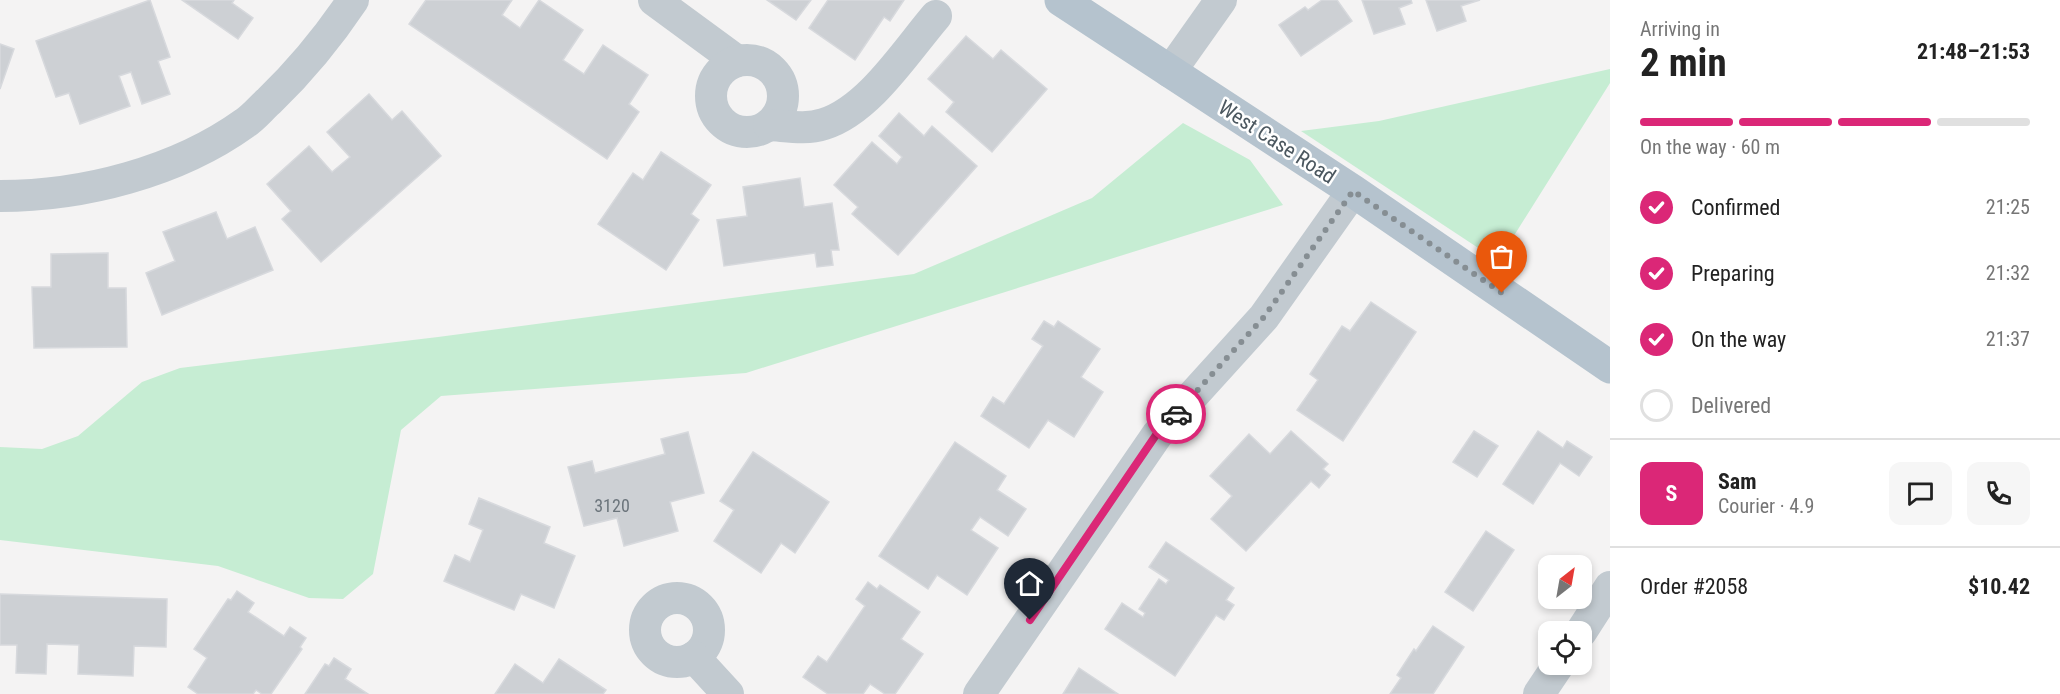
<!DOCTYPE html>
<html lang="en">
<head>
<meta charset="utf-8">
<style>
  body { margin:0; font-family:"Roboto Condensed",sans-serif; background:#f6f6f6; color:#222; height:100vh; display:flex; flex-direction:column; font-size:22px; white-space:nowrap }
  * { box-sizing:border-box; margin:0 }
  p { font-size:20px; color:#767676 }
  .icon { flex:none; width:33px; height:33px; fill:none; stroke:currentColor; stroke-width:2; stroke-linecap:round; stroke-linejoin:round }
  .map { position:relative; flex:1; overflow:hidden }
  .details { display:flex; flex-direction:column; background:#fff; width:450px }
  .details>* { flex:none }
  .needle { width:39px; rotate:31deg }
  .fabs { position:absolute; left:1538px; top:555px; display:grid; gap:12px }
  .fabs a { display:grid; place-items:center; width:54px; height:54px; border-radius:12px; background:#fff; box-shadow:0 3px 9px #0003; font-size:30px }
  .pin { position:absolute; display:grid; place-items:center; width:51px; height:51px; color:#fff; margin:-62px -26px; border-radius:50% 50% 50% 0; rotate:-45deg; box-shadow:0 0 6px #0007 }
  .pin .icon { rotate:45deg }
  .courier { position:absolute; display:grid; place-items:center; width:60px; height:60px; margin:-30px; border:4px solid #db2777; border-radius:50%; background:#fff; color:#222; box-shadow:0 2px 8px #0007 }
  .overview em { font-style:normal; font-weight:700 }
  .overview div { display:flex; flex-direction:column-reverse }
  .overview { display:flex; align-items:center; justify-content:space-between; height:102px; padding:0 30px }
  h1 { font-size:39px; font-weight:700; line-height:45px }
  .bar { display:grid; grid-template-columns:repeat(4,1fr); gap:9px 6px; align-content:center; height:72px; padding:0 30px }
  .bar i { height:8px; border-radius:4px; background:#e0e0e0 }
  .bar .selected { background:#db2777 }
  .bar p { grid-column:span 4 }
  .line { display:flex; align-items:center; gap:15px; padding:0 30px; border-top:2px solid #e0e0e0 }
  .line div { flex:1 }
  .round { display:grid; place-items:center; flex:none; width:63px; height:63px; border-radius:12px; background:#f6f6f6 }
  ol { padding:0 30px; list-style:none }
  li { display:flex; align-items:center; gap:18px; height:66px }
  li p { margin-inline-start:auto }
  li .icon { padding:6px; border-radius:50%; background:#db2777; color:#fff; stroke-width:4 }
  li:last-child { color:#767676 }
  li i { width:33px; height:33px; border:3px solid #e0e0e0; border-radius:50% }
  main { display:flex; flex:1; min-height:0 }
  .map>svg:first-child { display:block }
</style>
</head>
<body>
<main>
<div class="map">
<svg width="1610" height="694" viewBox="0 0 1610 694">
  <rect width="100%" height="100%" fill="#f4f3f3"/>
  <g fill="#c6edd3">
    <path d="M 1610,69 L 1610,83 L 1498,261 L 1301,131 L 1379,121 Z"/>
    <path d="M 1183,123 L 1250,160 L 1283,205 L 746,373 L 441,396 L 401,430 L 373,574 L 343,599 L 309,598 L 218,566 L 0,540 L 0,447 L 42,449 L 78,436 L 142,382 L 180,368 L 438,337 L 914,274 L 1092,198 Z"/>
  </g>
  <g fill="#cdd0d4" stroke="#d7d9dd" stroke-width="1.5">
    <path d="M 150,0 L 170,57 L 158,61 L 170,94 L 142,104 L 131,72 L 119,76 L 130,106 L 80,124 L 69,93 L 56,97 L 36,41 Z"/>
    <path d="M 182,0 L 234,0 L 232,3 L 253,18 L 238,39 Z"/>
    <path d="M 426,0 L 512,0 L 502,15 L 520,28 L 539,0 L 583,30 L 563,60 L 584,74 L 603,45 L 648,75 L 629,104 L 639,112 L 607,159 L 409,24 Z"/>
    <path d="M 767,0 L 811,0 L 796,20 Z"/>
    <path d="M 828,0 L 904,0 L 890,21 L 884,17 L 855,60 L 809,28 Z"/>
    <path d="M 1322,0 L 1337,0 L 1352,21 L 1301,56 L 1279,25 L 1305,7 L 1308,10 Z"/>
    <path d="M 1362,0 L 1411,0 L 1412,3 L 1399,8 L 1405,24 L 1374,34 Z"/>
    <path d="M 1426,0 L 1480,0 L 1461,6 L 1466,21 L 1437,31 Z"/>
    <path d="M 966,36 L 993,59 L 1001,50 L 1047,89 L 992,152 L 946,112 L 954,102 L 928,79 Z"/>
    <path d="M 0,44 L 14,49 L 0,89 Z"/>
    <path d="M 369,94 L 392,120 L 402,111 L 441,156 L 321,262 L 282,219 L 291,211 L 267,184 L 309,146 L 332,172 L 350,157 L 327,132 Z"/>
    <path d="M 899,113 L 924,136 L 932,126 L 977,166 L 898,255 L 852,214 L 858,207 L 834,185 L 872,142 L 897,164 L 902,157 L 879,136 Z"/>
    <path d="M 661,152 L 711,185 L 691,214 L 699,220 L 666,270 L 598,224 L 633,173 L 643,180 Z"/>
    <path d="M 800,178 L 804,207 L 832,203 L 839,250 L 831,250 L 833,265 L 817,267 L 815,253 L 724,266 L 717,220 L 747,216 L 743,187 Z"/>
    <path d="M 216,212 L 227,239 L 255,227 L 273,270 L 162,315 L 146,273 L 175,261 L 163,232 Z"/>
    <path d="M 108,253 L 108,288 L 126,288 L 127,347 L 34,348 L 32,287 L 51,287 L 51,254 Z"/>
    <path d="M 1371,302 L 1416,332 L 1343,441 L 1297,410 L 1318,380 L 1310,374 L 1342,326 L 1350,331 Z"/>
    <path d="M 1044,321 L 1054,327 L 1058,321 L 1100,349 L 1081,377 L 1103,392 L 1074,437 L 1048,420 L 1029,448 L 981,416 L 993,397 L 1004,404 L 1043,346 L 1032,339 Z"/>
    <path d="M 1291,431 L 1328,464 L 1323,469 L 1330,475 L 1319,488 L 1311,481 L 1246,551 L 1211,519 L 1232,496 L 1210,476 L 1249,434 L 1270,454 Z"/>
    <path d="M 1474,431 L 1498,446 L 1477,477 L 1453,462 Z"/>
    <path d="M 1538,431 L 1563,448 L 1567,441 L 1592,457 L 1579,476 L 1560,463 L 1533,504 L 1503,484 Z"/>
    <path d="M 688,432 L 704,493 L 670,502 L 678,531 L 624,546 L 617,518 L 584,526 L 568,467 L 592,461 L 595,473 L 665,454 L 661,439 Z"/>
    <path d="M 955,442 L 1006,476 L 997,490 L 1026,509 L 1008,536 L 980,517 L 971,530 L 998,548 L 967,595 L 937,575 L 928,589 L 879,556 Z"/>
    <path d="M 753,452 L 829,502 L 795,553 L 781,543 L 761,573 L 714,541 L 734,510 L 720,501 Z"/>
    <path d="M 479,498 L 550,527 L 544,543 L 575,556 L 554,608 L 521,594 L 514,610 L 444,581 L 455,555 L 470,562 L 483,530 L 469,524 Z"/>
    <path d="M 1486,531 L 1514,550 L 1473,611 L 1445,592 Z"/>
    <path d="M 1166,542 L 1234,588 L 1226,600 L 1234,605 L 1224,620 L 1216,615 L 1175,676 L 1105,629 L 1122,603 L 1143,617 L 1145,613 L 1139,609 L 1159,579 L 1166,584 L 1169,580 L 1149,567 Z"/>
    <path d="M 868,582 L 877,589 L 880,585 L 920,612 L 901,639 L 923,654 L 895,694 L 885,694 L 870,684 L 863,694 L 828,694 L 803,677 L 818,656 L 827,662 L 865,606 L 856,599 Z"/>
    <path d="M 237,591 L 254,603 L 248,612 L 284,636 L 290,627 L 306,638 L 300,647 L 302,649 L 271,694 L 262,694 L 256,690 L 253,694 L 198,694 L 188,687 L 207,658 L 194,649 L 228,599 L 231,600 Z"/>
    <path d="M 0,594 L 167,599 L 166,647 L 134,646 L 133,676 L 78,674 L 79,645 L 47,644 L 46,674 L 16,673 L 17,645 L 0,645 Z"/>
    <path d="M 1433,626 L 1464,647 L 1433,694 L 1390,694 L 1401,678 L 1397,675 L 1414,649 L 1416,651 Z"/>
    <path d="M 334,658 L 351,669 L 345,679 L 368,694 L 305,694 L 325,664 L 329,666 Z"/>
    <path d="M 559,659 L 606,690 L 603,694 L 495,694 L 515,664 L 543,683 Z"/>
    <path d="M 1079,668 L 1118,694 L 1063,694 Z"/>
  </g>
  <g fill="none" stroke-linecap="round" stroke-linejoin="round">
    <g stroke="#c2cad0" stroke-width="32">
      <path d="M 654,0 L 737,61"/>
      <circle cx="747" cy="96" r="36"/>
      <path d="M 1170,72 L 1221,0"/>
      <path d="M 769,125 C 787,126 806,130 824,124 C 869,110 906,51 936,16"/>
      <path d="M 0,196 C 83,196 177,172 245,123 C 254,117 261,108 269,101 C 300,71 329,36 353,0"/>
      <circle cx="677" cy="630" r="32"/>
      <path d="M 1581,632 L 1610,587"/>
      <path d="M 694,657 L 728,694"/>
      <path d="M 979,694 L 1157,435 L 1264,317 L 1353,191"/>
      <path d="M 1539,694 L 1559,664"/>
    </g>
    <path stroke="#b5c3ce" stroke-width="33" d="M 1061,0 L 1353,191 L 1610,367"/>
  </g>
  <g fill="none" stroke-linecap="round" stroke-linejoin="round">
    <path stroke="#868e93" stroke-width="6" stroke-dasharray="0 10.8" d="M 1176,414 L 1264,317 L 1353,191 L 1502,293"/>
    <path stroke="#db2777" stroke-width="8" d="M 1030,620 L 1156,435 L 1176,414"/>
  </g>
  <g text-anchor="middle" stroke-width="5" stroke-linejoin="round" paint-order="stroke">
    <g font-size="18" fill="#6c757c">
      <text x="612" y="512">3120</text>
    </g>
    <g font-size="21" fill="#4b575f" stroke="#fff">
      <text transform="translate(1277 142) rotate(33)" y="7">West Case Road</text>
    </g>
  </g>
</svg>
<div class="fabs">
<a><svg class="needle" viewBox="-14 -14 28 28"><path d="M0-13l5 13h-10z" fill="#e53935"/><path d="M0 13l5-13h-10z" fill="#767676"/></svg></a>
<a><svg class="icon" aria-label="locate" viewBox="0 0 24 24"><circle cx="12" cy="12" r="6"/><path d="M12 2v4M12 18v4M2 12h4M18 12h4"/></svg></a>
</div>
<div class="pin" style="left:1502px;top:293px;background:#ea580c"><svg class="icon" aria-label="bag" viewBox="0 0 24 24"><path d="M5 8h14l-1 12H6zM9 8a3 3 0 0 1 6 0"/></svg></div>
<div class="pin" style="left:1030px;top:620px;background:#1f2937"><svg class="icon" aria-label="home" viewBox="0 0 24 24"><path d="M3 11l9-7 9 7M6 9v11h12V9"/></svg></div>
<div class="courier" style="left:1176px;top:414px"><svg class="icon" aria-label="car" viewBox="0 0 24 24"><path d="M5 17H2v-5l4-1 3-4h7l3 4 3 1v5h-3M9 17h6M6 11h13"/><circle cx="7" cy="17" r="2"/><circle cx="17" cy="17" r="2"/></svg></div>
</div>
<section class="details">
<div class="overview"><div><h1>2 min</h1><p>Arriving in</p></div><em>21:48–21:53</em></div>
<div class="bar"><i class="selected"></i><i class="selected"></i><i class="selected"></i><i></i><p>On the way · 60 m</p></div>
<ol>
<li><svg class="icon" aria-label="check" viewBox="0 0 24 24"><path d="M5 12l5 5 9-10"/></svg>Confirmed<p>21:25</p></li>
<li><svg class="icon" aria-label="check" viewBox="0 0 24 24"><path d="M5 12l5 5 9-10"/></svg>Preparing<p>21:32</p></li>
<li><svg class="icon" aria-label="check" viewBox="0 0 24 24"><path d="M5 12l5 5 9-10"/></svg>On the way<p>21:37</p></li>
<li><i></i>Delivered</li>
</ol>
<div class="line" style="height:108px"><b class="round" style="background:#db2777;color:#fff">S</b><div><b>Sam</b><p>Courier · 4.9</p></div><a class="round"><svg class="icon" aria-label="chat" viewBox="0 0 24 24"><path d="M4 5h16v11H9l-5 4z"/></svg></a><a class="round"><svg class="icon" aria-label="phone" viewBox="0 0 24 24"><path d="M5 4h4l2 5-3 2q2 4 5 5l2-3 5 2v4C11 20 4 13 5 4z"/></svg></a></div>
<div class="line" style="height:78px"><div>Order #2058</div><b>$10.42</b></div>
</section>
</main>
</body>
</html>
